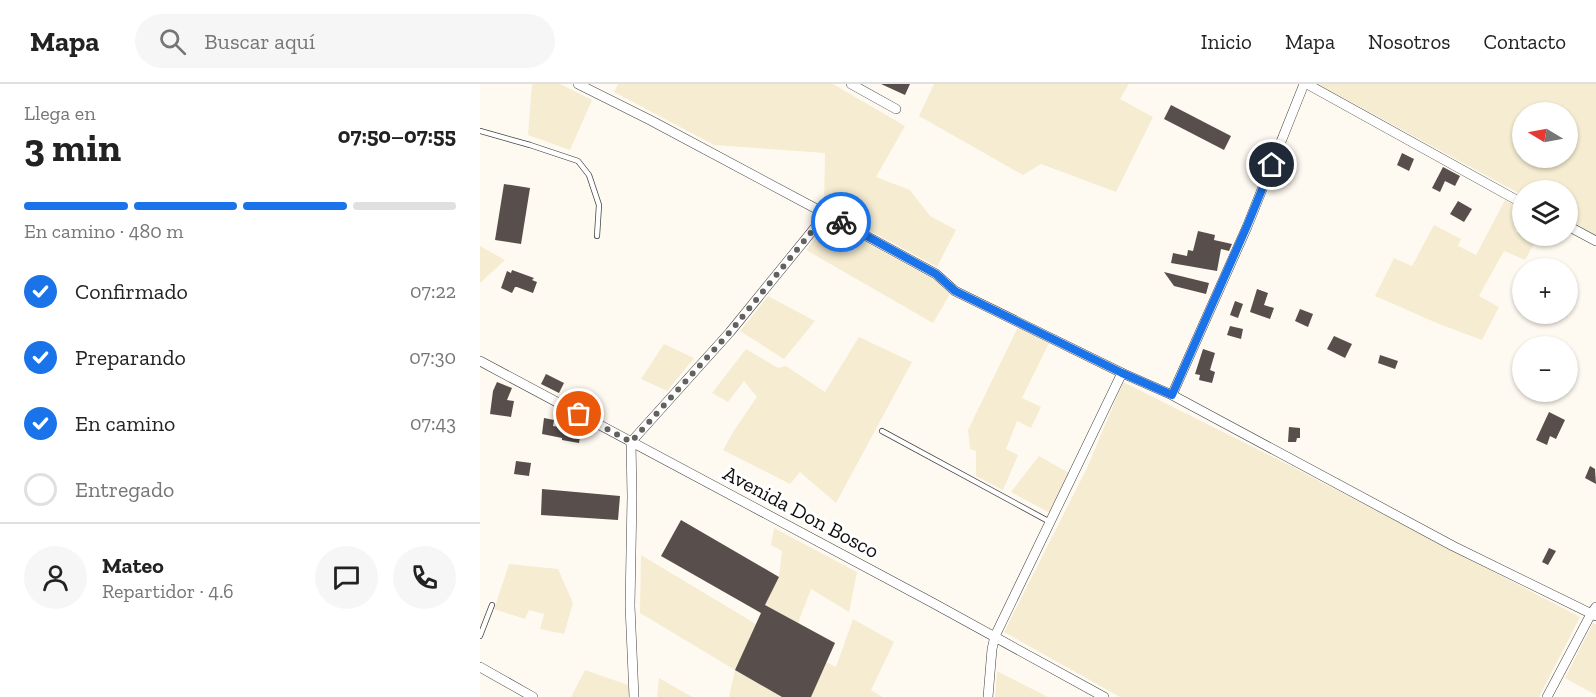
<!DOCTYPE html>
<html lang="es">
<head>
<meta charset="utf-8">
<style>
  body { margin:0; font-family:"Zilla Slab",serif; background:#f6f6f6; color:#222; height:100vh; display:flex; flex-direction:column; font-size:22px; white-space:nowrap }
  * { box-sizing:border-box; margin:0 }
  p { font-size:20px; color:#767676 }
  .icon { flex:none; width:33px; height:33px; fill:none; stroke:currentColor; stroke-width:2; stroke-linecap:round; stroke-linejoin:round }
  .map { position:relative; flex:1; overflow:hidden }
  .side { display:flex; flex-direction:column; background:#fff; width:480px }
  .side>* { flex:none }
  .needle { width:39px; rotate:280deg }
  .controls { position:absolute; left:1032px; top:18px; display:grid; gap:12px }
  .controls a { display:grid; place-items:center; width:66px; height:66px; border-radius:50%; background:#fff; box-shadow:0 2px 4px #0004; font-size:30px }
  .pin { position:absolute; display:grid; place-items:center; width:51px; height:51px; color:#fff; margin:-26px; border:3px solid #fff; border-radius:50%; box-shadow:0 2px 6px #0007 }
  .courier { position:absolute; display:grid; place-items:center; width:60px; height:60px; margin:-30px; border:4px solid #1a73e8; border-radius:50%; background:#fff; color:#222; box-shadow:0 2px 8px #0007 }
  .headline em { font-style:normal; font-weight:700 }
  .headline div { display:flex; flex-direction:column-reverse }
  .headline { display:flex; align-items:center; justify-content:space-between; height:102px; padding:0 24px }
  h1 { font-size:39px; font-weight:700; line-height:45px }
  .bar { display:grid; grid-template-columns:repeat(4,1fr); gap:9px 6px; align-content:center; height:72px; padding:0 24px }
  .bar i { height:8px; border-radius:4px; background:#e0e0e0 }
  .bar .active { background:#1a73e8 }
  .bar p { grid-column:span 4 }
  .line { display:flex; align-items:center; gap:15px; padding:0 24px; border-top:2px solid #e0e0e0 }
  .line div { flex:1 }
  .round { display:grid; place-items:center; flex:none; width:63px; height:63px; border-radius:32px; background:#f6f6f6 }
  ol { padding:0 24px; list-style:none }
  li { display:flex; align-items:center; gap:18px; height:66px }
  li p { margin-inline-start:auto }
  li .icon { padding:6px; border-radius:50%; background:#1a73e8; color:#fff; stroke-width:4 }
  li:last-child { color:#767676 }
  li i { width:33px; height:33px; border:3px solid #e0e0e0; border-radius:50% }
  header { display:flex; align-items:center; gap:36px; box-sizing:border-box; height:84px; padding:0 30px; background:#fff; border-bottom:2px solid #e0e0e0 }
  header strong { font-size:28px }
  nav { display:flex; gap:33px; margin-inline-start:auto; font-size:21px }
  .search { width:420px; height:54px; background:#f6f6f6; display:flex; align-items:center; gap:15px; box-sizing:border-box; padding:0 21px; border-radius:33px; color:#767676; font-size:22px }
  main { display:flex; flex:1; min-height:0 }
  .map>svg:first-child { display:block }
</style>
</head>
<body>
<header>
<strong>Mapa</strong>
<div class="search"><svg class="icon" aria-label="search" viewBox="0 0 24 24"><circle cx="10" cy="10" r="6"/><path d="M15 15l6 6"/></svg>Buscar aquí</div>
<nav><a>Inicio</a><a>Mapa</a><a>Nosotros</a><a>Contacto</a></nav>
</header>
<main>
<section class="side">
<div class="headline"><div><h1>3 min</h1><p>Llega en</p></div><em>07:50–07:55</em></div>
<div class="bar"><i class="active"></i><i class="active"></i><i class="active"></i><i></i><p>En camino · 480 m</p></div>
<ol>
<li><svg class="icon" aria-label="check" viewBox="0 0 24 24"><path d="M5 12l5 5 9-10"/></svg>Confirmado<p>07:22</p></li>
<li><svg class="icon" aria-label="check" viewBox="0 0 24 24"><path d="M5 12l5 5 9-10"/></svg>Preparando<p>07:30</p></li>
<li><svg class="icon" aria-label="check" viewBox="0 0 24 24"><path d="M5 12l5 5 9-10"/></svg>En camino<p>07:43</p></li>
<li><i></i>Entregado</li>
</ol>
<div class="line" style="height:108px"><a class="round"><svg class="icon" aria-label="person" viewBox="0 0 24 24"><circle cx="12" cy="8" r="4"/><path d="M4 21q1-7 8-7t8 7"/></svg></a><div><b>Mateo</b><p>Repartidor · 4.6</p></div><a class="round"><svg class="icon" aria-label="chat" viewBox="0 0 24 24"><path d="M4 5h16v11H9l-5 4z"/></svg></a><a class="round"><svg class="icon" aria-label="phone" viewBox="0 0 24 24"><path d="M5 4h4l2 5-3 2q2 4 5 5l2-3 5 2v4C11 20 4 13 5 4z"/></svg></a></div>
</section>
<div class="map">
<svg width="1116" height="613" viewBox="0 0 1116 613">
  <rect width="100%" height="100%" fill="#fffaf1"/>
  <g fill="#f5ecd1" fill-rule="evenodd">
    <path d="M 52,0 L 80,0 L 112,16 L 90,66 L 48,51 Z"/>
    <path d="M 138,0 L 353,0 L 425,42 L 396,93 L 430,106 L 450,132 L 476,146 L 457,183 L 344,122 L 345,69 L 234,61 L 134,8 Z"/>
    <path d="M 454,0 L 649,0 L 640,15 L 673,33 L 636,108 L 561,80 L 543,91 L 439,32 Z"/>
    <path d="M 838,0 L 1116,0 L 1116,151 L 1088,136 L 1088,106 L 1042,106 L 1042,111 ZM 1042,28 L 1088,28 L 1088,74 L 1042,74 Z"/>
    <path d="M 1025,116 L 1042,126 L 1042,133 L 1035,147 L 1055,158 L 1045,176 L 1024,167 L 999,212 L 1019,223 L 1002,256 L 959,240 L 895,212 L 914,174 L 932,182 L 954,141 L 981,155 L 978,162 L 996,171 Z"/>
    <path d="M 348,138 L 454,195 L 470,210 L 453,239 L 326,166 Z"/>
    <path d="M 0,162 L 25,176 L 0,199 Z"/>
    <path d="M 288,212 L 335,237 L 304,275 L 260,247 Z"/>
    <path d="M 538,243 L 569,259 L 542,314 L 561,323 L 551,344 L 537,337 L 526,365 L 538,371 L 523,406 L 496,392 L 496,367 L 490,365 L 488,346 Z"/>
    <path d="M 379,253 L 432,278 L 356,419 L 320,388 L 310,400 L 243,366 L 253,348 L 277,313 L 264,297 L 248,318 L 232,309 L 266,265 L 298,284 L 306,282 L 345,308 Z"/>
    <path d="M 184,260 L 214,274 L 187,307 L 161,295 Z"/>
    <path d="M 643,298 L 803,378 L 1100,533 L 1059,613 L 640,613 L 524,548 L 607,384 Z"/>
    <path d="M 559,372 L 591,390 L 570,429 L 531,408 Z"/>
    <path d="M 294,444 L 377,488 L 369,528 L 331,505 L 318,539 L 285,521 L 299,493 L 302,467 L 291,461 Z"/>
    <path d="M 161,471 L 276,540 L 255,586 L 302,613 L 249,613 L 255,586 L 160,529 Z"/>
    <path d="M 29,480 L 78,485 L 93,519 L 84,550 L 60,545 L 64,530 L 49,526 L 45,535 L 14,525 Z"/>
    <path d="M 373,535 L 414,558 L 391,606 L 402,613 L 331,613 L 346,578 L 356,583 Z"/>
    <path d="M 1113,539 L 1116,540 L 1116,611 L 1085,594 Z"/>
    <path d="M 105,586 L 151,602 L 151,613 L 91,613 Z"/>
    <path d="M 517,587 L 568,613 L 515,613 Z"/>
    <path d="M 179,594 L 212,613 L 177,613 Z"/>
  </g>
  <g fill="#584e4b">
    <path d="M 401,0 L 430,0 L 425,11 Z"/>
    <path d="M 691,21 L 751,52 L 744,66 L 684,35 Z"/>
    <path d="M 922,69 L 934,75 L 929,87 L 917,81 Z"/>
    <path d="M 963,83 L 980,92 L 975,102 L 965,97 L 960,108 L 952,104 Z"/>
    <path d="M 24,100 L 50,104 L 41,160 L 15,156 Z"/>
    <path d="M 978,117 L 992,125 L 984,138 L 970,130 Z"/>
    <path d="M 718,147 L 735,151 L 734,156 L 752,160 L 749,167 L 741,165 L 737,187 L 691,179 L 693,169 L 707,172 L 708,166 L 713,167 Z"/>
    <path d="M 32,186 L 54,194 L 52,196 L 57,198 L 53,209 L 37,203 L 35,203 L 32,209 L 21,204 L 27,187 L 31,189 Z"/>
    <path d="M 684,188 L 729,199 L 726,210 L 694,202 Z"/>
    <path d="M 777,205 L 788,209 L 784,221 L 794,224 L 790,235 L 770,228 Z"/>
    <path d="M 755,217 L 763,220 L 758,234 L 750,231 Z"/>
    <path d="M 820,225 L 833,230 L 828,243 L 815,237 Z"/>
    <path d="M 750,242 L 763,245 L 761,255 L 747,251 Z"/>
    <path d="M 854,252 L 872,260 L 865,274 L 847,265 Z"/>
    <path d="M 723,265 L 735,269 L 730,286 L 735,288 L 732,299 L 719,296 L 720,291 L 715,290 Z"/>
    <path d="M 900,271 L 918,277 L 915,285 L 898,279 Z"/>
    <path d="M 66,290 L 84,299 L 79,309 L 61,300 Z"/>
    <path d="M 17,298 L 32,304 L 27,316 L 34,317 L 31,333 L 10,330 L 13,307 Z"/>
    <path d="M 1069,328 L 1085,336 L 1076,355 L 1070,352 L 1067,361 L 1056,356 Z"/>
    <path d="M 64,334 L 74,336 L 73,342 L 101,347 L 99,359 L 82,356 L 82,354 L 62,350 Z"/>
    <path d="M 809,343 L 820,344 L 820,354 L 817,354 L 816,358 L 808,358 Z"/>
    <path d="M 36,377 L 51,379 L 49,392 L 34,390 Z"/>
    <path d="M 1110,382 L 1115,385 L 1116,400 L 1105,394 Z"/>
    <path d="M 62,405 L 140,412 L 138,436 L 61,431 Z"/>
    <path d="M 201,436 L 299,493 L 285,521 L 355,559 L 331,613 L 302,613 L 255,586 L 281,529 L 181,472 Z"/>
    <path d="M 1069,464 L 1076,467 L 1068,481 L 1062,478 Z"/>
  </g>
  <g fill="none" stroke-linecap="round" stroke-linejoin="round">
    <defs>
      <g id="service">
        <path d="M 0,47 L 50,61 L 98,77 L 109,91 L 119,121 L 117,152"/>
        <path d="M 402,347 L 570,438"/>
        <path d="M 0,552 L 12,521"/>
      </g>
      <g id="minor">
        <path d="M 98,0 L 170,36 L 346,130 L 456,190 L 475,207 L 642,289 L 692,311 L 973,462 L 1116,532"/>
        <path d="M 371,0 L 416,25"/>
        <path d="M 827,0 L 1042,119"/>
        <path d="M 1088,142 L 1116,157"/>
        <path d="M 0,277 L 453,519 L 624,613"/>
        <path d="M 692,311 L 767,143 L 824,0"/>
        <path d="M 0,583 L 53,613"/>
        <path d="M 154,613 L 150,522 L 152,413 L 151,358 L 250,248 L 346,130"/>
        <path d="M 508,613 L 512,565 L 515,552 L 642,289"/>
        <path d="M 1067,613 L 1111,530 L 1116,523"/>
      </g>
    </defs>
    <use href="#service" stroke="#424242" stroke-width="6"/>
    <use href="#minor" stroke="#424242" stroke-width="10"/>
    <use href="#service" stroke="#fff" stroke-width="4.5"/>
    <use href="#minor" stroke="#fff" stroke-width="9"/>
  </g>
  <g fill="none" stroke-linecap="round" stroke-linejoin="round">
    <path stroke="#63615e" stroke-width="6" stroke-dasharray="0 10.8" d="M 99,330 L 151,358 L 250,248 L 346,130 L 361,138"/>
    <path stroke="#1a73e8" stroke-width="8" d="M 361,138 L 456,190 L 475,207 L 642,289 L 692,311 L 767,142 L 792,81"/>
  </g>
  <g text-anchor="middle" stroke-width="6" stroke-linejoin="round" paint-order="stroke">
    <g font-size="21" fill="#0f0f0f" stroke="#fff">
      <text transform="translate(321 428) rotate(28)" y="7">Avenida Don Bosco</text>
    </g>
  </g>
</svg>
<div class="controls">
<a><svg class="needle" viewBox="-14 -14 28 28"><path d="M0-13l5 13h-10z" fill="#e53935"/><path d="M0 13l5-13h-10z" fill="#767676"/></svg></a>
<a><svg class="icon" aria-label="layers" viewBox="0 0 24 24"><path d="M12 4l9 5-9 5-9-5zM3 14l9 5 9-5"/></svg></a>
<a>+</a>
<a>−</a>
</div>
<div class="pin" style="left:99px;top:330px;background:#ea580c"><svg class="icon" aria-label="bag" viewBox="0 0 24 24"><path d="M5 8h14l-1 12H6zM9 8a3 3 0 0 1 6 0"/></svg></div>
<div class="pin" style="left:792px;top:81px;background:#1f2937"><svg class="icon" aria-label="home" viewBox="0 0 24 24"><path d="M3 11l9-7 9 7M6 9v11h12V9"/></svg></div>
<div class="courier" style="left:361px;top:138px"><svg class="icon" aria-label="bike" viewBox="0 0 24 24"><circle cx="6" cy="16" r="4"/><circle cx="18" cy="16" r="4"/><path d="M6 16l4-8h5l3 8M10 8l3 8H6M13 5h3"/></svg></div>
</div>
</main>
</body>
</html>
